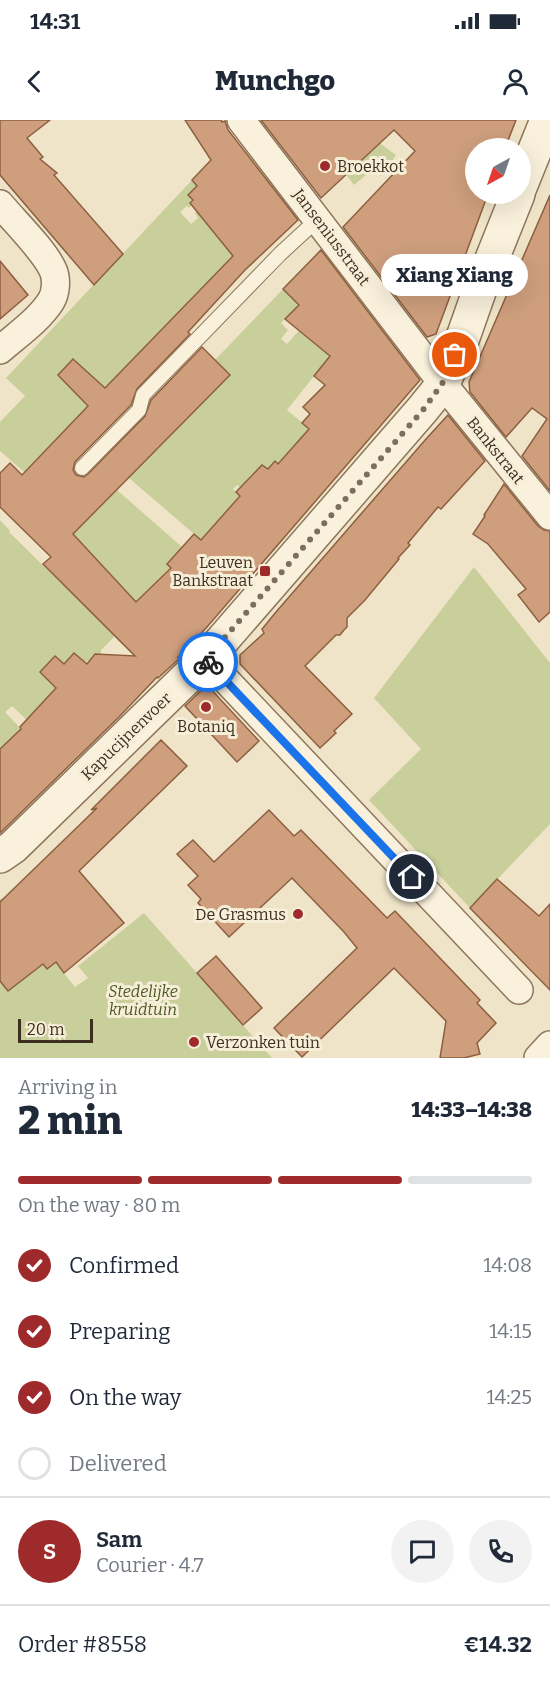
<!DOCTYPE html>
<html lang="en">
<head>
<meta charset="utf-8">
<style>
  body { margin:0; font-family:Bitter,serif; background:#f2f2f3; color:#1f2937; height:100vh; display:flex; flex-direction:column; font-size:22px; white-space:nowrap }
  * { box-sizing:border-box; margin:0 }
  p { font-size:20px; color:#747a83 }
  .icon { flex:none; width:33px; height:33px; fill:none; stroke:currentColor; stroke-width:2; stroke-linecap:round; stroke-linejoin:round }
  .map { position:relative; height:938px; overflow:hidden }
  .panel { display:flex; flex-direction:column; background:#fff; flex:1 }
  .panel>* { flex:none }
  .needle { width:39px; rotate:220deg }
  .controls { position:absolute; left:465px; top:18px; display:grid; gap:12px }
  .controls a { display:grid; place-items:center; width:66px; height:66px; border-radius:50%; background:#fff; box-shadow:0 6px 24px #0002; font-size:30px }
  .scale { position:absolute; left:18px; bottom:15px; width:75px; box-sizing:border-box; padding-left:6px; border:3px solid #3d2e20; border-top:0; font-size:16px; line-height:21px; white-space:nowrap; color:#3d2e20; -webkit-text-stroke:4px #f7eed8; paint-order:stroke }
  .pin { position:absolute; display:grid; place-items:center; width:51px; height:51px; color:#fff; margin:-26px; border:3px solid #fff; border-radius:50%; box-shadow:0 2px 6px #0007 }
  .courier { position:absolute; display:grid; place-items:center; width:60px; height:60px; margin:-30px; border:4px solid #1a73e8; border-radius:50%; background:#fff; color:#222; box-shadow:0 2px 8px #0007 }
  .bubble { position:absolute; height:42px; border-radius:21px; background:#fff; box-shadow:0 6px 24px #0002; font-size:20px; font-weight:800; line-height:42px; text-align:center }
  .summary em { font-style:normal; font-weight:800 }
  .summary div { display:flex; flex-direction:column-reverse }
  .summary { display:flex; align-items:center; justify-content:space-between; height:102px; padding:0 18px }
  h1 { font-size:39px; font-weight:800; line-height:45px }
  .bar { display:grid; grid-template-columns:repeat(4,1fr); gap:9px 6px; align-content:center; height:72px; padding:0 18px }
  .bar i { height:8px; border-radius:4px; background:#e0e1e3 }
  .bar .on { background:#9e2a2b }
  .bar p { grid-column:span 4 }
  .line { display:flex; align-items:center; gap:15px; padding:0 18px; border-top:2px solid #e0e1e3 }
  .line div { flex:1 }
  .round { display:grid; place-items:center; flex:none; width:63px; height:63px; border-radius:32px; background:#f2f2f3 }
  ol { padding:0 18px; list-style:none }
  li { display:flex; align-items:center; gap:18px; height:66px }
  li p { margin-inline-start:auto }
  li .icon { padding:6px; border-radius:50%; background:#9e2a2b; color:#fff; stroke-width:4 }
  li:last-child { color:#747a83 }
  li i { width:33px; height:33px; border:3px solid #e0e1e3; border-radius:50% }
  .status { display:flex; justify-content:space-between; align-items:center; height:42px; padding:0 30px; background:#fff; direction:ltr }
  .status svg { height:16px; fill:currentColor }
  header { display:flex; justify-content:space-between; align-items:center; height:78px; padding:0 18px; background:#fff; font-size:27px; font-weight:800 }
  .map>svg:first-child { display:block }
</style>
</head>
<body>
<div class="status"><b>14:31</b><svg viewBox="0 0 49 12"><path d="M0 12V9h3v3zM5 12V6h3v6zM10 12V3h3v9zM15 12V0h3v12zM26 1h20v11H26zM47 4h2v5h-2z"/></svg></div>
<header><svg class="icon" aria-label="back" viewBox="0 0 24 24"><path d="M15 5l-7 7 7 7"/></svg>Munchgo<svg class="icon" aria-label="person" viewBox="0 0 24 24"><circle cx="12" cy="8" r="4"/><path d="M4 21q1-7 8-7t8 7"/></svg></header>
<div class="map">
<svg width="550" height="938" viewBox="0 0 550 938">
  <rect width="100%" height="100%" fill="#f0e4c8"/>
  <g fill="#c9cf9b">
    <path d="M 360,9 L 396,35 L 381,56 L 372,50 L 354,65 L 345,53 Z"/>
    <path d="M 192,60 L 197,66 L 188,75 L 194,82 L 189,88 L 187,86 L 180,92 L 191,104 L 198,98 L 195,93 L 215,76 L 252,117 L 24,352 L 0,331 L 0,302 L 25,276 L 6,258 Z"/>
    <path d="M 283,169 L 299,185 L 281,203 L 288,210 L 281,219 L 287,224 L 304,205 L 330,236 L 287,290 L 311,310 L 303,345 L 287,333 L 278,344 L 275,341 L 268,349 L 262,345 L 242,369 L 237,365 L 233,369 L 240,376 L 201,420 L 129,358 L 230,255 L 215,240 Z"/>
    <path d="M 117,370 L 190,434 L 180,446 L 171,439 L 167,444 L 171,447 L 136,482 L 73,414 Z"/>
    <path d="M 0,400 L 10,411 L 9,412 L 115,516 L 101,530 L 101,535 L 89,541 L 84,542 L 74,533 L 64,544 L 55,536 L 40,552 L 56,569 L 27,600 L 12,586 L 5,592 L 22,610 L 0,629 Z"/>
    <path d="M 474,447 L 550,543 L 550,704 L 470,788 L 369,680 L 421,629 L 374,578 Z"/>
    <path d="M 4,778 L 75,867 L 88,858 L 78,846 L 144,793 L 272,938 L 0,938 L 0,779 Z"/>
  </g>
  <g fill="#cf9f7d" stroke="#8d5f41" stroke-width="1.5">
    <path d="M 0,0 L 50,0 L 27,18 L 43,37 L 40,39 L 57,53 L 54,55 L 123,134 L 94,165 L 0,55 Z"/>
    <path d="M 185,0 L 221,0 L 222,2 L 225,1 L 228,10 L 298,100 L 245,150 L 188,212 L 190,214 L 137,269 L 131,285 L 75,342 L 73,350 L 76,355 L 84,357 L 88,354 L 145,296 L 151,280 L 202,227 L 230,255 L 73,414 L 136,482 L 171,448 L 167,444 L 194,414 L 201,420 L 240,376 L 236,372 L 262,345 L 268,349 L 275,341 L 278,344 L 309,309 L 302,303 L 310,294 L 303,287 L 325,265 L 314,256 L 330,236 L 285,199 L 299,185 L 283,169 L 321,130 L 420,260 L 207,507 L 178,537 L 181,537 L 158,558 L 157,557 L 119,597 L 0,713 L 0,629 L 21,609 L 20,607 L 56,568 L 40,552 L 55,536 L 64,544 L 74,533 L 87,544 L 95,534 L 135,536 L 43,444 L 51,437 L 0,387 L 0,353 L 10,343 L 22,355 L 88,286 L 58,255 L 73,239 L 105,268 L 233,136 L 190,83 L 193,80 L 188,75 L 197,66 L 192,60 L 211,40 Z"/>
    <path d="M 261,0 L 516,0 L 505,28 L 476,28 L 476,74 L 488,74 L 436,214 L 427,217 L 343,107 L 415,31 L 394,10 L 321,78 Z"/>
    <path d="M 550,75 L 550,371 L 522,336 L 547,299 L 532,288 L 506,317 L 470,272 L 469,262 Z"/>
    <path d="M 0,141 L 28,175 L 0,199 Z"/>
    <path d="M 448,295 L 485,341 L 441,389 L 438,387 L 408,423 L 410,425 L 398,438 L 399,439 L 365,480 L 347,498 L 347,507 L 344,510 L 340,515 L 336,515 L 305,546 L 352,594 L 334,611 L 336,613 L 320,628 L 240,544 L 240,535 L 264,513 L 262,509 L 276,492 L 426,319 Z"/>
    <path d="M 504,364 L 538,406 L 544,410 L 550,411 L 550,492 L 539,502 L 518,475 L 526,469 L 488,424 L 473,414 L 485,396 L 484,395 Z"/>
    <path d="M 207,565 L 259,621 L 237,642 L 185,586 Z"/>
    <path d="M 161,620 L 187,646 L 79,751 L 124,803 L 64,853 L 56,842 L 47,849 L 43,844 L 8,871 L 0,861 L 0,782 L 97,688 L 91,690 Z"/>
    <path d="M 269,690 L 294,716 L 301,710 L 387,798 L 395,791 L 480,880 L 477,883 L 496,903 L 477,923 L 480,934 L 464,938 L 440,938 L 446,901 L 394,848 L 302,937 L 274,908 L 357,828 L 344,812 L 292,758 L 229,817 L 198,783 L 201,779 L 188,765 L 198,756 L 177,734 L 193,720 L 214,742 Z"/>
    <path d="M 497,759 L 539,796 L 550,784 L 550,870 L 470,788 Z"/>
    <path d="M 216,836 L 262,888 L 243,905 L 197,853 Z"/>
  </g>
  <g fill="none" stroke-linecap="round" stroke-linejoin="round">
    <defs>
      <path id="service" d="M 82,348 L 139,290 L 143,275 L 280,134 L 318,99"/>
      <g id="minor">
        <path d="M 241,0 L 443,264 L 550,396"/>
        <path d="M 0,84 C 15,102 44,130 53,150 C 57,159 56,173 51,181 C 39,200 17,215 0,230"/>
        <path d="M 206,539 L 519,870"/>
        <path d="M 538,938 L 550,925"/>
      </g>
      <g id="tertiary">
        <path d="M 520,67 L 547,0"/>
        <path d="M 0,736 L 13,727 L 206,539 L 422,290 L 443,264 L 462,220 L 480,169 L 518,74"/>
      </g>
    </defs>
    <use href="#service" stroke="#8d765c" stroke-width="16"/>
    <use href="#minor" stroke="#8d765c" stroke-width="30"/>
    <use href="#tertiary" stroke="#8d765c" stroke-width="36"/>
    <use href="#service" stroke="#faf1dc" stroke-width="14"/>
    <use href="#minor" stroke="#faf1dc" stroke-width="27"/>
    <use href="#tertiary" stroke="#faf1dc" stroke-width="33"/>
  </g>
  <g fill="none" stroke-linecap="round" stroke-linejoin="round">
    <path stroke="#7c6e5b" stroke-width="6" stroke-dasharray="0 10.8" d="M 208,542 L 206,539 L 423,290 L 442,264 L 455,235"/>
    <path stroke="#1a73e8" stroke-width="8" d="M 208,542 L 412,757"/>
  </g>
  <g fill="#9e2a2b" stroke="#f7eed8" stroke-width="2">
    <circle cx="325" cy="46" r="6"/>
    <rect x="259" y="445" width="12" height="12" rx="3"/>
    <circle cx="206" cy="587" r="6"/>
    <circle cx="298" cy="794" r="6"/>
    <circle cx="194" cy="922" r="6"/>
  </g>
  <g text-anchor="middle" stroke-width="6" stroke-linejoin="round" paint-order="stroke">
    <g font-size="16" fill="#3d2e20" stroke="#f7eed8" text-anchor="start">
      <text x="337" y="52">Broekkot</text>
      <text x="253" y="448" text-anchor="end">Leuven<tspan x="253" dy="18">Bankstraat</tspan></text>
      <text x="206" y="612" text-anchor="middle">Botaniq</text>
      <text x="286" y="800" text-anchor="end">De Grasmus</text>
      <text x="206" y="928">Verzonken tuin</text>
    </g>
    <g font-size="16" fill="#3d2e20" stroke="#f7eed8">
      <text transform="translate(332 117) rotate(53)" y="6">Janseniusstraat</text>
      <text transform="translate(496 330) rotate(51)" y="6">Bankstraat</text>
      <text transform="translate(126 616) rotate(-44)" y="6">Kapucijnenvoer</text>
    </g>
    <g font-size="16" font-style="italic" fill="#4d5a26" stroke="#f7eed8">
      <text x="143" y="877">Stedelijke<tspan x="143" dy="18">kruidtuin</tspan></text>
    </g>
  </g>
</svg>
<div class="controls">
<a><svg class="needle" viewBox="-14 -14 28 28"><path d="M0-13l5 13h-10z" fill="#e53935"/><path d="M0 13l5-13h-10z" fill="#747a83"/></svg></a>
</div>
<div class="scale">20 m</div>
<div class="pin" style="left:455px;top:235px;background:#ea580c"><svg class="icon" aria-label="bag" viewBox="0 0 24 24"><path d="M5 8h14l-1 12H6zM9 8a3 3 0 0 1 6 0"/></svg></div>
<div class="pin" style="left:412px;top:757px;background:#1f2937"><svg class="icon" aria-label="home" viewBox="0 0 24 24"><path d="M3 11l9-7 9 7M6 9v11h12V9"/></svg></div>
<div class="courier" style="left:208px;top:542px"><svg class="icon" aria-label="bike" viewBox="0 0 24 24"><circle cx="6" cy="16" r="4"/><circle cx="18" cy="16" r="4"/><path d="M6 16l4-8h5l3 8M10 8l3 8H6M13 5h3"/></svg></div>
<div class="bubble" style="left:381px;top:134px;width:147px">Xiang Xiang</div>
</div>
<section class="panel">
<div class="summary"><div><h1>2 min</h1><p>Arriving in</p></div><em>14:33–14:38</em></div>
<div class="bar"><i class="on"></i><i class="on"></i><i class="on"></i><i></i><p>On the way · 80 m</p></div>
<ol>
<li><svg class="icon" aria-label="check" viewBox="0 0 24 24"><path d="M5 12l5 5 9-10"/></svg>Confirmed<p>14:08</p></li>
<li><svg class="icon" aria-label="check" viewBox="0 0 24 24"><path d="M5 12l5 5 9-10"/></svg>Preparing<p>14:15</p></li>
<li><svg class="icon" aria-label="check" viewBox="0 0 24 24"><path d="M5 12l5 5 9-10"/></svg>On the way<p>14:25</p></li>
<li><i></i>Delivered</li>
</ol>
<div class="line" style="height:108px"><b class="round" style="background:#9e2a2b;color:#fff">S</b><div><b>Sam</b><p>Courier · 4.7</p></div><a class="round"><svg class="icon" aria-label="chat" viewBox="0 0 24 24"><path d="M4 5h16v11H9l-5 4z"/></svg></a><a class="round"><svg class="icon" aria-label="phone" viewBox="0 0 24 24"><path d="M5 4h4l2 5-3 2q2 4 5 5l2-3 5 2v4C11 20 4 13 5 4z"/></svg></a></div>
<div class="line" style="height:78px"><div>Order #8558</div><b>€14.32</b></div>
</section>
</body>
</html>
